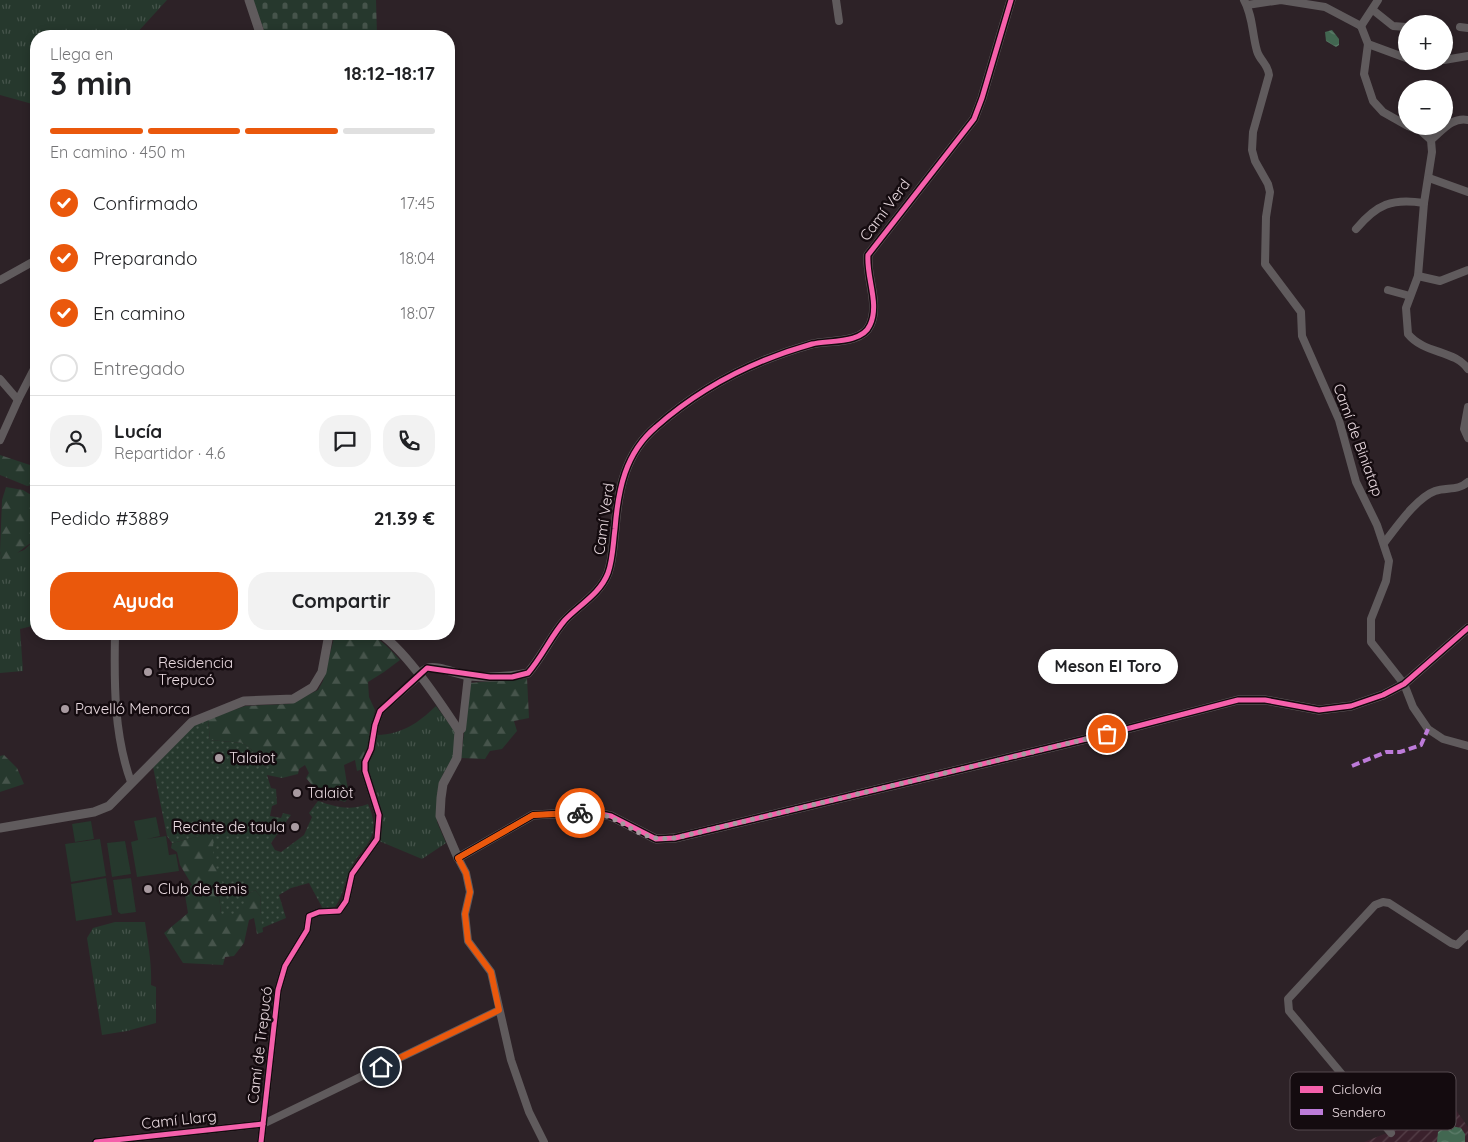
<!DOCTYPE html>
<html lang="es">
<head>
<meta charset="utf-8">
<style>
  body { margin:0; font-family:Quicksand,sans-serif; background:#f2f2f2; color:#202124; height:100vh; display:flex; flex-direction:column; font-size:19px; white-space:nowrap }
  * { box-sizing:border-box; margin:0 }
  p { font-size:16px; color:#757577 }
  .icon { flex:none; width:28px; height:28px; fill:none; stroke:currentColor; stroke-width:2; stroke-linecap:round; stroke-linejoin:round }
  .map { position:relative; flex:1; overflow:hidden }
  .details { position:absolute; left:30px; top:30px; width:425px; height:610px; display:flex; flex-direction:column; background:#fff; border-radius:20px; box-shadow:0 2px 8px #0003 }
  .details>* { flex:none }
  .controls { position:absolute; left:1398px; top:15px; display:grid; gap:10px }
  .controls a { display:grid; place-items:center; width:55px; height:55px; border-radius:50%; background:#fff; box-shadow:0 2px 8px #0003; font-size:25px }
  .pin { position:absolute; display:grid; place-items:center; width:42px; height:42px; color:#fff; margin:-21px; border:2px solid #fff; border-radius:50%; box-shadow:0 1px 5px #0007 }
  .courier { position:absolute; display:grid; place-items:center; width:50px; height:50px; margin:-25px; border:4px solid #ea580c; border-radius:50%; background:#fff; color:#222; box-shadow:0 1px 6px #0007 }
  .bubble { position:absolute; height:35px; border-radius:18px; background:#fff; box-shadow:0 2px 8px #0003; font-size:16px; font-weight:700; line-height:35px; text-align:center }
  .overview em { font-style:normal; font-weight:700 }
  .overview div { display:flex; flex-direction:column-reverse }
  .overview { display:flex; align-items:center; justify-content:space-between; height:85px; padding:0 20px }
  h1 { font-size:32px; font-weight:700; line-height:38px }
  .bar { display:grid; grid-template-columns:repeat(4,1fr); gap:8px 5px; align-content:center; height:60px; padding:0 20px }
  .bar i { height:6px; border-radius:4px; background:#e0e0e0 }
  .bar .selected { background:#ea580c }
  .bar p { grid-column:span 4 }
  .line { display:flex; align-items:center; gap:12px; padding:0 20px; border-top:1px solid #e0e0e0 }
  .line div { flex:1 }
  .round { display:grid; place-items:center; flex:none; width:52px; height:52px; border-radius:20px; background:#f2f2f2 }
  ol { padding:0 20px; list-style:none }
  li { display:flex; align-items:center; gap:15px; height:55px }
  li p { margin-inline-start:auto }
  li .icon { padding:5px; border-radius:50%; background:#ea580c; color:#fff; stroke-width:4 }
  li:last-child { color:#757577 }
  li i { width:28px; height:28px; border:2px solid #e0e0e0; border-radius:50% }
  .cta { display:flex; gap:10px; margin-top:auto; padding:10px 20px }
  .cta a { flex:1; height:58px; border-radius:20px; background:#ea580c; color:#fff; font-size:20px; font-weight:700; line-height:58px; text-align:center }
  .cta a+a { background:#f2f2f2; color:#202124 }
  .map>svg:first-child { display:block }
</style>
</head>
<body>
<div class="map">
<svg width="1468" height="1142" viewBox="0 0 1468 1142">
  <defs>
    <pattern id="industrial-furrows" width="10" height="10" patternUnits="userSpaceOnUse" patternTransform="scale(1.25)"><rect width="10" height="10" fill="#3a212c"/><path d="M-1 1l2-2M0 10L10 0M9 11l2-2" fill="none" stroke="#57414a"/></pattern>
    <pattern id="grass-tufts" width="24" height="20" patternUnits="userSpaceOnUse" patternTransform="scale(1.25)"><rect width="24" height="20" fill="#26382d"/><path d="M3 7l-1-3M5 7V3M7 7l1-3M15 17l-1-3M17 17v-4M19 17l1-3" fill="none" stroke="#46544b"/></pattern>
    <pattern id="forest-firs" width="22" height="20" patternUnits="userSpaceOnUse" patternTransform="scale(1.25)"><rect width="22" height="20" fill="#26382d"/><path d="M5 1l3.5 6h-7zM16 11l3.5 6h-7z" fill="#46544b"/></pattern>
    <pattern id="cemetery-stones" width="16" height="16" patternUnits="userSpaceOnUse" patternTransform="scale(1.25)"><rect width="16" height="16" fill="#26382d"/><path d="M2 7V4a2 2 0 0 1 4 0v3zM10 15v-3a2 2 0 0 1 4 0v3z" fill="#46544b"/></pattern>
    <pattern id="park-dots" width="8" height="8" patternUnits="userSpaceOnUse" patternTransform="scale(1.25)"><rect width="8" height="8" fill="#26382d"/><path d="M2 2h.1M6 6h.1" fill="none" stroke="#46544b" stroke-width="1.8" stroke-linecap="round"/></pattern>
    <pattern id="water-waves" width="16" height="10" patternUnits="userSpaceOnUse" patternTransform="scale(1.25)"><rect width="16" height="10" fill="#426751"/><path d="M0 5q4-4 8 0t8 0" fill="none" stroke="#5d7c6a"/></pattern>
  </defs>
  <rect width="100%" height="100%" fill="#2d2227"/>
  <path fill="url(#industrial-furrows)" d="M 1446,1096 L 1468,1127 L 1468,1142 L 1364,1142 L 1397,1129 L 1393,1122 L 1430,1098 L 1433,1102 Z"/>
  <g fill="url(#grass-tufts)">
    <path d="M 0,0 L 167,0 L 135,35 L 130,36 L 36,36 L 36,105 L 0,95 Z"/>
    <path d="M 36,539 L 36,625 L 20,629 L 23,671 L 0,673 L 0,551 L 2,559 L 24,550 Z"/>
    <path d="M 436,706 L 456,733 L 453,759 L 443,774 L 437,794 L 437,822 L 446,843 L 422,859 L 379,841 L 381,824 L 367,767 L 377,735 C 403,734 418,723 436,706 Z"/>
    <path d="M 115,922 L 145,922 C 148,943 152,964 151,985 L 156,987 L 156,1023 L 127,1031 L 102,1035 L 87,938 L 93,928 Z"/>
  </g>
  <g fill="url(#forest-firs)">
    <path d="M 0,455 L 36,467 L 36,484 L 27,486 L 0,475 Z"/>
    <path d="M 6,487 L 23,490 L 36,498 L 36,539 C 26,547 14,553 9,564 L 2,559 L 0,551 L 2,500 Z"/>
    <path d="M 335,634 C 372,634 374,631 400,660 L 384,672 L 368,682 L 369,697 L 375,710 L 363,769 L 357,771 L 355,760 L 344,765 L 349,797 L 345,802 L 327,796 L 328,794 L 321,790 L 317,791 L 306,778 L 309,773 L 305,765 L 299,769 L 298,774 L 282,778 L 267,775 L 260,756 L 243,743 L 210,740 L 208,719 L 245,706 L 289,704 L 318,690 L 323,681 Z"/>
    <path d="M 527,678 L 529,718 L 514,721 L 517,731 L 502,749 L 490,751 L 485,759 L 461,758 L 470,683 Z"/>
    <path d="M 4,755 L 17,768 L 24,784 L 0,792 L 0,756 Z"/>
    <path d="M 208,834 L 214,837 L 227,889 L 219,895 L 221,914 L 244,908 L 244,896 L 255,890 L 261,897 L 260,907 L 263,932 L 257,934 L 254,918 L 249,920 L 244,943 L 234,956 L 225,957 L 223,965 L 183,963 L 164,933 L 188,913 L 184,889 L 192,885 L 180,865 L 177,852 L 171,848 L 172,843 Z"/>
  </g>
  <path fill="url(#cemetery-stones)" d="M 253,0 L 376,0 L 377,36 L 266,36 Z"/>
  <path fill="url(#park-dots)" d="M 208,719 L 210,740 L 243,743 L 260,756 L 269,757 L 276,772 L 267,775 L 271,788 L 276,789 L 277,804 L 272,806 L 270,816 L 281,818 L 283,813 L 291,815 L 271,843 L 275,850 L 281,852 L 304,835 L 312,817 L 309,813 L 318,801 C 337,807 349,811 368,804 C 372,814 376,824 372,835 C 369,845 358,855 353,864 C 345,878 344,895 335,907 L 323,909 L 309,883 L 291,888 L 279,895 L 286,918 L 262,928 L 260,907 L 261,897 L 255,890 L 244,896 L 244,908 C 238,916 231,916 221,914 L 219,895 L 227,889 C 215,874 211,855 214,837 L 208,834 L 172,843 L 167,836 L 153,767 L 192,726 Z"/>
  <g fill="#26382d">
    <path d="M 156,817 L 160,836 L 147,839 L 166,836 L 169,855 L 176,854 L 179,871 L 137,877 L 131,842 L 138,840 L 134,821 Z"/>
    <path d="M 91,821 L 94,839 L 75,842 L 72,824 Z"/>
    <path d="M 100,839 L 106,876 L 71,882 L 65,844 Z"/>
    <path d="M 125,841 L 131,874 L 112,877 L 107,843 Z"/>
    <path d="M 106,878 L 112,915 L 76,921 L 71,884 Z"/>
    <path d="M 131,878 L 136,912 L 121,914 L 118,912 L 113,880 Z"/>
  </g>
  <g fill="url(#water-waves)">
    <path d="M 1332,30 L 1339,39 L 1339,45 L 1336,47 L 1326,41 L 1325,32 Z"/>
    <path d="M 1447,1125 L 1461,1128 L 1465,1134 L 1465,1142 L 1437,1142 L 1438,1132 Z"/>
  </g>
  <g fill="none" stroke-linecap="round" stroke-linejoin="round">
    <g stroke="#605b5d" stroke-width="8">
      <path d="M 836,0 L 839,21"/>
      <path d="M 1244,0 C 1253,16 1252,34 1257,51 C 1260,61 1268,64 1269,75 L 1253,132 L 1252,150 L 1255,161 L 1268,184 L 1270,192 L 1266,217 L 1265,264 L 1301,312 L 1302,336 L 1339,420 L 1356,482 L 1377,525 L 1389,561 L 1386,581 L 1371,619 L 1371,642 L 1404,684 L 1413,707 L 1428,729 L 1443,739 L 1468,746"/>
      <path d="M 1247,5 L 1281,0 L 1325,7 L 1361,26"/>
      <path d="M 1373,10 L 1393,26 L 1406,27"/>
      <path d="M 1361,26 L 1368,44 L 1364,74 L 1373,101 L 1383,112 L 1406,125"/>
      <path d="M 1361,26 L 1378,0"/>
      <path d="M 1460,27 L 1468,28"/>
      <path d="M 1368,44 L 1406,58"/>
      <path d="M 1444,60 L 1468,56"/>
      <path d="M 1427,61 L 1432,61"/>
      <path d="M 1408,126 L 1421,131 L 1431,140 L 1432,152 L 1424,203 L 1418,276 L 1406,308 L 1408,334 C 1424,354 1455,350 1468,369"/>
      <path d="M 1431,140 C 1443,130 1452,117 1468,120"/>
      <path d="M 1429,178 L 1468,192"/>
      <path d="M 1356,229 C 1377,204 1392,198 1424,203"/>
      <path d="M 1418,276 L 1440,281 L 1468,270"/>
      <path d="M 0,280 L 36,260"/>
      <path d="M 1388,290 L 1410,296"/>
      <path d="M 0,379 L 18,400 L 36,365"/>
      <path d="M 1468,407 L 1464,429 L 1468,438"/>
      <path d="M 0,440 L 18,400"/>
      <path d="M 1384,543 C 1396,528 1416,498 1435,491 C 1447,487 1458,491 1468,482"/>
      <path d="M 115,634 C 114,684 114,735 131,782"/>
      <path d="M 459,731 L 462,729 L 468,676"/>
      <path d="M 458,858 L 466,873 L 470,892 L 465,914 L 468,941 L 491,972 L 511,1060 L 529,1112 L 544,1142"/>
      <path d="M 1391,1133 L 1289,1011 L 1288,999 L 1375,905 L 1383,902 L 1389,903 L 1451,943 L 1457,945 L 1468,934"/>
      <path d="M 96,1142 L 263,1124 L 499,1010"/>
      <path d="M 261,1142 L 278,990 L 285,966 L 307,930 L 309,916 L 319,912 L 339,911 L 346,901 L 352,874 L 377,839 L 379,815 L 365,771 L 365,762 L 371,749 L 375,725 L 380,711 L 419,676"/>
    </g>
    <g stroke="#605b5d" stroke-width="9">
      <path d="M 249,0 L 261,36"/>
      <path d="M 381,634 C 408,654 440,702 459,731 L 457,758 L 443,784 L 441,798 L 440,816 L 458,858 L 533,815 L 591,812 L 611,816 L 656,839 L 675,838 L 1107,734 L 1238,700 L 1265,700 L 1319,710 L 1351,706 L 1383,695 L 1404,684 L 1468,628"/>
      <path d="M 419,676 C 421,673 425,669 428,668 C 437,665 459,675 470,676 C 490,678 509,677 528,673 C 542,657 551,636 565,620 C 579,605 600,594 608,573 C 613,559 613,544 615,529 C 618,490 625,453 656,427 C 700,388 755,360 812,344 C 828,340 862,344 870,325 C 880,304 866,277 868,255 L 974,119 L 982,98 L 1011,0"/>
      <path d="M 0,828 L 94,812 L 109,806 L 192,722 L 244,701 L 293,699 L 313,687 L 322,672 L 329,634"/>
    </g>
    <path stroke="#bd7bd9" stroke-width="4" stroke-dasharray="8 4" stroke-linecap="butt" d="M 1352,766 L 1386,752 L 1400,752 L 1421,745 L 1428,729"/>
    <defs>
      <g id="cycleway">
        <path d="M 458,858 L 533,815 L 591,812 L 611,816 L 656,839 L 675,838 L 1107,734 L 1238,700 L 1265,700 L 1319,710 L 1351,706 L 1383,695 L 1404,684 L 1468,628"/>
        <path d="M 96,1142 L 263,1124"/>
        <path d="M 261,1142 L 278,990 L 285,966 L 307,930 L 309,916 L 319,912 L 339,911 L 346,901 L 352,874 L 377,839 L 379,815 L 365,771 L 365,762 L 371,749 L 375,725 L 380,711 L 427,668 L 490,677 L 512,677 L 528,673 C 542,657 551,636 565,620 C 579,605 600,594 608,573 C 613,559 613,544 615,529 C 618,490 625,453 656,427 C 700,388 755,360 812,344 C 828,340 862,344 870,325 C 880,304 866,277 868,255 L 974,119 L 982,98 L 1011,0"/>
      </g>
    </defs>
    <use href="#cycleway" stroke="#140b0f" stroke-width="8"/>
    <use href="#cycleway" stroke="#f560ab" stroke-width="5"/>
  </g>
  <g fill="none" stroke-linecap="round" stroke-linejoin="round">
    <path stroke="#a89aa0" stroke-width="5" stroke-dasharray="0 9" d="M 580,813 C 617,811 626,832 655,838 C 661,839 669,838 675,838 L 1107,734"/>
    <path stroke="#ea580c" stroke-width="6" d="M 381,1067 L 499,1010 L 491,972 L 468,941 L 465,914 L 470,892 L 466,873 L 458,858 L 533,815 L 580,813"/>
  </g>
  <g fill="#a89aa0" stroke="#140b0f" stroke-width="2">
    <circle cx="148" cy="672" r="5"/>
    <circle cx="65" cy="709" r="5"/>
    <circle cx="219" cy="758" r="5"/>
    <circle cx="297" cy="793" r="5"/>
    <circle cx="295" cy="827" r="5"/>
    <circle cx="148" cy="889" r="5"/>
  </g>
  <g text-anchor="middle" stroke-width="5" stroke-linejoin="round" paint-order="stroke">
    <g font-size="15" fill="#eadbe1" stroke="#140b0f">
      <text transform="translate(885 210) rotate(-53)" y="5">Camí Verd</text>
      <text transform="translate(1358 440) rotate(70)" y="5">Camí de Biniatap</text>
      <text transform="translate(604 519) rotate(-82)" y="5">Camí Verd</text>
      <text transform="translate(260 1045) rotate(-83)" y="5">Camí de Trepucó</text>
      <text transform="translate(179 1120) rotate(-6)" y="5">Camí Llarg</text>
    </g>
    <g font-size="15" fill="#eadbe1" stroke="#140b0f" text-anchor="start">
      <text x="158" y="668">Residencia<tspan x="158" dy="17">Trepucó</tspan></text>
      <text x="75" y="714">Pavelló Menorca</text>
      <text x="229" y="763">Talaiot</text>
      <text x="307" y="798">Talaiòt</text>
      <text x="285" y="832" text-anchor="end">Recinte de taula</text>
      <text x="158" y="894">Club de tenis</text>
    </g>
  </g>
  <rect x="1290" y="1072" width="166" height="58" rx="8" fill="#140b0f" stroke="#54494e" stroke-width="1"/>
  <rect x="1300" y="1086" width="23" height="7" fill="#f560ab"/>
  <rect x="1300" y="1109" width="23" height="6" fill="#bd7bd9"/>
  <g font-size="14" fill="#eadbe1">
    <text x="1332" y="1094">Ciclovía</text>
    <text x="1332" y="1117">Sendero</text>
  </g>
</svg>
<div class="controls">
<a>+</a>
<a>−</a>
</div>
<div class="pin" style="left:1107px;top:734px;background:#ea580c"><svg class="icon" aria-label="bag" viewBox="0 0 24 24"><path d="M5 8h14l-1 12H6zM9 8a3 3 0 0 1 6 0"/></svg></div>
<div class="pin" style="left:381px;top:1067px;background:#1f2937"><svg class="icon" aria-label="home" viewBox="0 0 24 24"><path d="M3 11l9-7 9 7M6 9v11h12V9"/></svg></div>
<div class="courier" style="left:580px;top:813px"><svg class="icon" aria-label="bike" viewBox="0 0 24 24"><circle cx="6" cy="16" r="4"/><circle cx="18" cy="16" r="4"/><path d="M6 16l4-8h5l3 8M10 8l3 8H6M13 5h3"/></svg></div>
<div class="bubble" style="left:1038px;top:649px;width:140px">Meson El Toro</div>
<section class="details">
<div class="overview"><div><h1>3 min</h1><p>Llega en</p></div><em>18:12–18:17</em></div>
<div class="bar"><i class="selected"></i><i class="selected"></i><i class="selected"></i><i></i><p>En camino · 450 m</p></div>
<ol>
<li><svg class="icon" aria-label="check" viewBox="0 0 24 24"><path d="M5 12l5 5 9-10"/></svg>Confirmado<p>17:45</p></li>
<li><svg class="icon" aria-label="check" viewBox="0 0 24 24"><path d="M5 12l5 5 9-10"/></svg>Preparando<p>18:04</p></li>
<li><svg class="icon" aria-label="check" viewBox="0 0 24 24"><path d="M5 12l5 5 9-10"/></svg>En camino<p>18:07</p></li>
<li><i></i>Entregado</li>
</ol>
<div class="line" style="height:90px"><a class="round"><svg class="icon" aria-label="person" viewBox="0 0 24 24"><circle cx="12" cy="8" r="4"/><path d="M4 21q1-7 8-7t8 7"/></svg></a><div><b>Lucía</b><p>Repartidor · 4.6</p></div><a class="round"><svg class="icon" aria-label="chat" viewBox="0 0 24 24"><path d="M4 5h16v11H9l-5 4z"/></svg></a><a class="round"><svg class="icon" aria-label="phone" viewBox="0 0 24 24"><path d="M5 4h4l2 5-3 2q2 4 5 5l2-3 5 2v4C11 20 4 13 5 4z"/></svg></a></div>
<div class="line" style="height:65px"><div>Pedido #3889</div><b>21.39 €</b></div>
<div class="cta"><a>Ayuda</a><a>Compartir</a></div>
</section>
</div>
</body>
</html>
